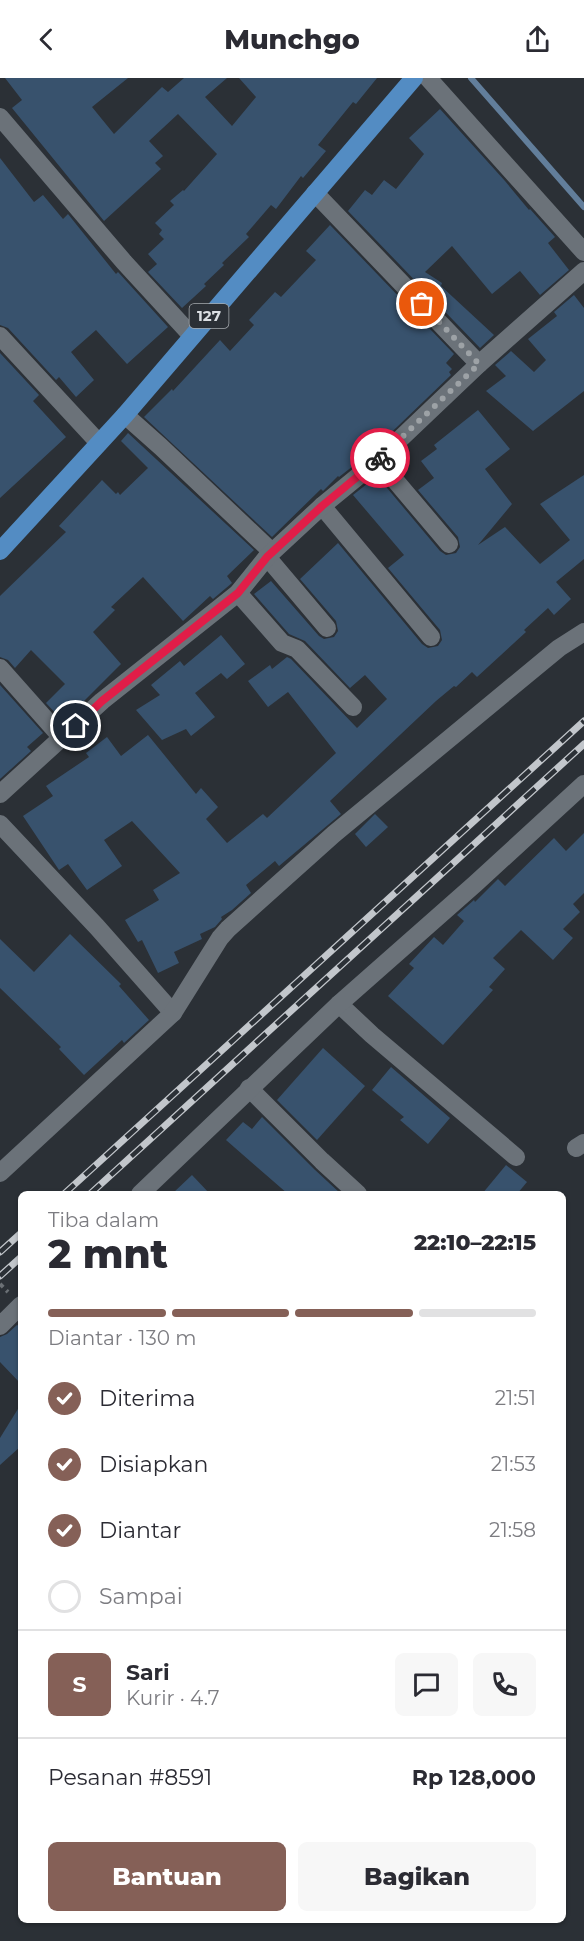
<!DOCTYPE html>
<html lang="id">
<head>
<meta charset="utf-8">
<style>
  body { margin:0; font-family:Montserrat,sans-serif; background:#f7f7f7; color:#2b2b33; height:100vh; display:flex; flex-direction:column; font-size:22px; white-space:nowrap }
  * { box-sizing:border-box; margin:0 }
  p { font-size:20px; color:#7c7c81 }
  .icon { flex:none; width:33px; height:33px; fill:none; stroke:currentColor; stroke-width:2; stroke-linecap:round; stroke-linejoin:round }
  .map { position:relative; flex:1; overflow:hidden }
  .side { position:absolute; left:18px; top:1113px; width:548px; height:732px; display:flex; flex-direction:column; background:#fff; border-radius:9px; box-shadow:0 2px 4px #0004 }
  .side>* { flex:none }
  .pin { position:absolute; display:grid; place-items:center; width:51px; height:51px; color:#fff; margin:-26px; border:3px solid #fff; border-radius:50%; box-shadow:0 2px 6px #0007 }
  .courier { position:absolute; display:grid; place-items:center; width:60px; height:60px; margin:-30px; border:4px solid #e11d48; border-radius:50%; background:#fff; color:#222; box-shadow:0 2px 8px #0007 }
  .summary em { font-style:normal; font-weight:800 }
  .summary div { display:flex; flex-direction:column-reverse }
  .summary { display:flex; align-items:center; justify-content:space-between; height:102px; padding:0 30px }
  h1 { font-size:39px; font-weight:800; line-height:45px }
  .bar { display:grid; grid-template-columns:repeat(4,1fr); gap:9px 6px; align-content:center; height:72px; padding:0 30px }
  .bar i { height:8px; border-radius:4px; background:#e1e1e2 }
  .bar .selected { background:#856057 }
  .bar p { grid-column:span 4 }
  .line { display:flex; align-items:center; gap:15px; padding:0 30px; border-top:2px solid #e1e1e2 }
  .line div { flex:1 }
  .round { display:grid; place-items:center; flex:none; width:63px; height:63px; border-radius:9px; background:#f7f7f7 }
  ol { padding:0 30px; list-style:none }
  li { display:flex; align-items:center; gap:18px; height:66px }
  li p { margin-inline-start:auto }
  li .icon { padding:6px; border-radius:50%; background:#856057; color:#fff; stroke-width:4 }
  li:last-child { color:#7c7c81 }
  li i { width:33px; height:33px; border:3px solid #e1e1e2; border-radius:50% }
  .primary-button { display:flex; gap:12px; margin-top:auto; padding:12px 30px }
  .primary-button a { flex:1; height:69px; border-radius:9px; background:#856057; color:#fff; font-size:24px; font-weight:800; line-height:69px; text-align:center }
  .primary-button a+a { background:#f7f7f7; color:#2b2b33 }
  header { display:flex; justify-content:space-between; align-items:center; height:78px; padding:0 30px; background:#fff; font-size:27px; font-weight:800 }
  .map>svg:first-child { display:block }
</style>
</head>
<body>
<header><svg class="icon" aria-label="back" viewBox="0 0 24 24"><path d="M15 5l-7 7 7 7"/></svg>Munchgo<svg class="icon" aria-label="share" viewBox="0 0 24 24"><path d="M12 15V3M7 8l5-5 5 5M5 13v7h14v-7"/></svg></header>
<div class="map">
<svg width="584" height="1863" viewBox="0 0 584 1863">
  <rect width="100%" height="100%" fill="#2b3036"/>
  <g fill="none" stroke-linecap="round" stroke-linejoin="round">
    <path stroke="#627e9b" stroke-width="6" d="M 471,0 L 584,129"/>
  </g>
  <g fill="#38526d">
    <path d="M 5,0 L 128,0 L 92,29 L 114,56 L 162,9 L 168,14 L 184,0 L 227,0 L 205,19 L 232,48 L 256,19 L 239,0 L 377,0 L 356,26 L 353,24 L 318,67 L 326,73 L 303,100 L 301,98 L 276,131 L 271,127 L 246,156 L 249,159 L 222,185 L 224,187 L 204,206 L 206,208 L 182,230 L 148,194 L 157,186 L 148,176 L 164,161 L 159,156 L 162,152 L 155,145 L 174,127 L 170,123 L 183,112 L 184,113 L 217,76 L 178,36 L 149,63 L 163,78 L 155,85 L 161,91 L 104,143 L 12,30 L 22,22 Z"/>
    <path d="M 440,31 L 505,103 L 529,132 L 530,131 L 555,159 L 548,165 L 569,192 L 540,217 L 520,193 L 492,216 L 452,168 L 425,194 L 442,205 L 441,208 L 494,257 L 480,270 L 348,133 L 365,112 L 372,117 L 384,102 L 396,111 L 424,76 L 409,60 Z"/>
    <path d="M 0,80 L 34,124 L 43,117 L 63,141 L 68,136 L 116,196 L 118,194 L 168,249 L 127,286 L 96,252 L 71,274 L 94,302 L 76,319 L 59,299 L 56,302 L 8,250 L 0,247 Z"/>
    <path d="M 330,147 L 454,276 L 446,285 L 452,291 L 449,294 L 451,297 L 371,374 L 339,399 L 338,398 L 323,413 L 321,411 L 272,459 L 144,339 L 172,311 L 173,313 L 220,262 L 230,273 L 254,247 L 249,242 L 275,214 L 281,219 L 316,182 L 306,173 Z"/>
    <path d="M 574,217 L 584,230 L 584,313 L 533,353 L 486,313 L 506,298 L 495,287 L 511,273 L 534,294 L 546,282 L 528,261 L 557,238 L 554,234 Z"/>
    <path d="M 0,275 L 39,317 L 33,323 L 66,359 L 0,420 Z"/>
    <path d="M 478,332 L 510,371 L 485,391 L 512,426 L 478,467 L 505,449 L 540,486 L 570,462 L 540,426 L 584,397 L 584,481 L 556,504 L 571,521 L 554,537 L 548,530 L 524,552 L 526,554 L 477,599 L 472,594 L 456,609 L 454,608 L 436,623 L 330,723 L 341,736 L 279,788 L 275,783 L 246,807 L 251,815 L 232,832 L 221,839 L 222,841 L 215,849 L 200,856 L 202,861 L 174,874 L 179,885 L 158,895 L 142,862 L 138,864 L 125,842 L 159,822 L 153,812 L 180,795 L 132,743 L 104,762 L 122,788 L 87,812 L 68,786 L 59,792 L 23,738 L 53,718 L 46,708 L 89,679 L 86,675 L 107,659 L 121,678 L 148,657 L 196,716 L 201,710 L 218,729 L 206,741 L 227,765 L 263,736 L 267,740 L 336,675 L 288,614 L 268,629 L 248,603 L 270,587 L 272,591 L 287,579 L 291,581 L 357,650 L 387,621 L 365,597 L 350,610 L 305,563 L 289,556 L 254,516 L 271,503 L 319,558 L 324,561 L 334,559 L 338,553 L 336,543 L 300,501 L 338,465 L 422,566 L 428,570 L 438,568 L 442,562 L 440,552 L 388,490 L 404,477 L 353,417 L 377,398 L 440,473 L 446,477 L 456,475 L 460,469 L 458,459 L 418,412 L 434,400 L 421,383 L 437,371 L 434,367 Z"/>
    <path d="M 128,355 L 254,472 L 227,498 L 232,505 L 213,521 L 210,518 L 183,543 L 143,499 L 111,529 L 115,532 L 93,554 L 121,586 L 70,637 L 67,634 L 60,640 L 46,625 L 65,606 L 31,572 L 15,590 L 8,582 L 0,579 L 0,518 L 66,454 L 59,448 L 102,402 L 116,416 L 118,414 L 120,417 L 148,390 L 121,363 Z"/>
    <path d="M 221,557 L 245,586 L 227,601 L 221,595 L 195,615 L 215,639 L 191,658 L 186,651 L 162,662 L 136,632 L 160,617 L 151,607 L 180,583 L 184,588 Z"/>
    <path d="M 0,607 L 43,655 L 27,669 L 31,673 L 0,701 Z"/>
    <path d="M 375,736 L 388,749 L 366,769 L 355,756 Z"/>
    <path d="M 584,755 L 584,815 L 573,826 L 580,834 L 563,851 L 573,860 L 553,882 L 521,852 L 493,880 L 505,891 L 489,909 L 493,912 L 443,967 L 388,918 L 414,890 L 409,886 L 434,859 L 443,867 L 464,843 L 457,837 L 474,822 L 475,824 L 498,801 L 505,808 L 554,760 L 566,773 Z"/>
    <path d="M 70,856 L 121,906 L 119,908 L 149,942 L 124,965 L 122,962 L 84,997 L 59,971 L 61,969 L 0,910 L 0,861 L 34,894 Z"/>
    <path d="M 323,970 L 365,1008 L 317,1062 L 277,1022 Z"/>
    <path d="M 391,989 L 450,1040 L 428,1066 L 400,1042 L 404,1039 L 372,1012 Z"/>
    <path d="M 262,1039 L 314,1091 L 341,1116 L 288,1116 L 226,1062 L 243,1044 L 252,1051 Z"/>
    <path d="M 506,1087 L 527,1104 L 517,1116 L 482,1116 Z"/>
    <path d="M 192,1097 L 210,1116 L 172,1116 Z"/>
    <path d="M 17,1247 L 21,1249 L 21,1306 L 0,1284 L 0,1259 L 7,1256 Z"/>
    <path d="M 21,1326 L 21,1368 L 0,1387 L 0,1360 Z"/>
  </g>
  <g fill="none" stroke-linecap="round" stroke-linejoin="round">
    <path stroke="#6b7075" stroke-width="4" stroke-dasharray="4.5 4.5" stroke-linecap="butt" d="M 0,1206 L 8,1214"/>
    <g stroke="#6b7279" stroke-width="18">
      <path d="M 0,39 L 124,184 L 192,258"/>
      <path d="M 315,115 L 479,286"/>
      <path d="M 0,258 L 99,365"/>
      <path d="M 125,337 L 161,369 L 272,474"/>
      <path d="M 378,382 L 449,466"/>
      <path d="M 322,428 L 431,559"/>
      <path d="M 267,479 L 327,550"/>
      <path d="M 238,515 L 282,565 L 297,571 L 353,629"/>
      <path d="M 0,590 L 63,661"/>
      <path d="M 0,716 L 102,623 L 238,515 L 267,479 L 322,428 L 378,382 L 479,286 L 584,193"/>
      <path d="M 0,746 L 97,849 L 173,935"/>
      <path d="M 339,926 L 372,957 L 516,1079"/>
      <path d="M 249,1010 L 322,1083 L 358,1116"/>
      <path d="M 576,1070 L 584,1065"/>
      <path d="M 0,1095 L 173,935 L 220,860 L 228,851 L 334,756 L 559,570 L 584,554"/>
      <path d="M 140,1116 L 339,926 L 475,806 L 584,706"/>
      <path d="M 0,1248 L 21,1227"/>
    </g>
    <path stroke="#6b7279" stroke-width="18" d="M 428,0 L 584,174"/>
    <path stroke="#538cc3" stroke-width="18" d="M 0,473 L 125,337 L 414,0"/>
    <defs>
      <g id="rail">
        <path d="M 64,1116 L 584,643"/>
        <path d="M 90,1116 L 584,666"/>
        <path d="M 0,1174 L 21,1155"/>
        <path d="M 0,1198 L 21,1179"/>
      </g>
    </defs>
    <use href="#rail" stroke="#c2c6cb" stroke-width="7"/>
    <use href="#rail" stroke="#2b3036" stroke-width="4.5" stroke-dasharray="14" stroke-linecap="butt"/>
  </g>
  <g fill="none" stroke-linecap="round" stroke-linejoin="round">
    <path stroke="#9da2a6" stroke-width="6" stroke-dasharray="0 10.8" d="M 380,380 L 479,286 L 422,226"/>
    <path stroke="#e11d48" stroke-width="8" d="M 76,648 L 102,623 L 238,515 L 267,479 L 322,428 L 380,380"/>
  </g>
  <g text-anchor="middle" stroke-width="4.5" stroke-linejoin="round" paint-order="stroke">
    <rect fill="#2b3036" stroke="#a6aaaf" stroke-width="1.5" x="189.5" y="226" width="39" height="24" rx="4.5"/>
    <g font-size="15" font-weight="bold" fill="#dbdfe3">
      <text x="209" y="243">127</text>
    </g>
  </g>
</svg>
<div class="pin" style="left:422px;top:226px;background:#ea580c"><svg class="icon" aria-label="bag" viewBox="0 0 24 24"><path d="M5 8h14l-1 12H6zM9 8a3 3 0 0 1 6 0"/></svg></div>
<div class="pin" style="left:76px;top:648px;background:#1f2937"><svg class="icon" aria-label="home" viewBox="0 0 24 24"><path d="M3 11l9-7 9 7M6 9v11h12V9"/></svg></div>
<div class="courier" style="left:380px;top:380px"><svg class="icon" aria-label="bike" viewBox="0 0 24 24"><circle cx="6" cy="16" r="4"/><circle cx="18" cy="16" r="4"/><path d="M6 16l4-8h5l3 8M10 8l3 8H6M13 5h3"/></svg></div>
<section class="side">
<div class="summary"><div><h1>2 mnt</h1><p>Tiba dalam</p></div><em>22:10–22:15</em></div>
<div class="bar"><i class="selected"></i><i class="selected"></i><i class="selected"></i><i></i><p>Diantar · 130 m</p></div>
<ol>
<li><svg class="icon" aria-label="check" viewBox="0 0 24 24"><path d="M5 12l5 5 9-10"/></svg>Diterima<p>21:51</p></li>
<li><svg class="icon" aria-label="check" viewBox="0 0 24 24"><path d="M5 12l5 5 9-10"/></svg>Disiapkan<p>21:53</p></li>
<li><svg class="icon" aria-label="check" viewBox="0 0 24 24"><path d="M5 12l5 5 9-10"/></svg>Diantar<p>21:58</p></li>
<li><i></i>Sampai</li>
</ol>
<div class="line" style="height:108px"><b class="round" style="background:#856057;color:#fff">S</b><div><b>Sari</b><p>Kurir · 4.7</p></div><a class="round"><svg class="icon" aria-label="chat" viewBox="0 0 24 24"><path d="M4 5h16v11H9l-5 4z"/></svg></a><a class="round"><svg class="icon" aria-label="phone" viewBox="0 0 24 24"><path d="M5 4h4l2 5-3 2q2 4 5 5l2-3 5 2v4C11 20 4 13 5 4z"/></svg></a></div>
<div class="line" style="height:78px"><div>Pesanan #8591</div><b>Rp 128,000</b></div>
<div class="primary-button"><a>Bantuan</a><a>Bagikan</a></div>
</section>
</div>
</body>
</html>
